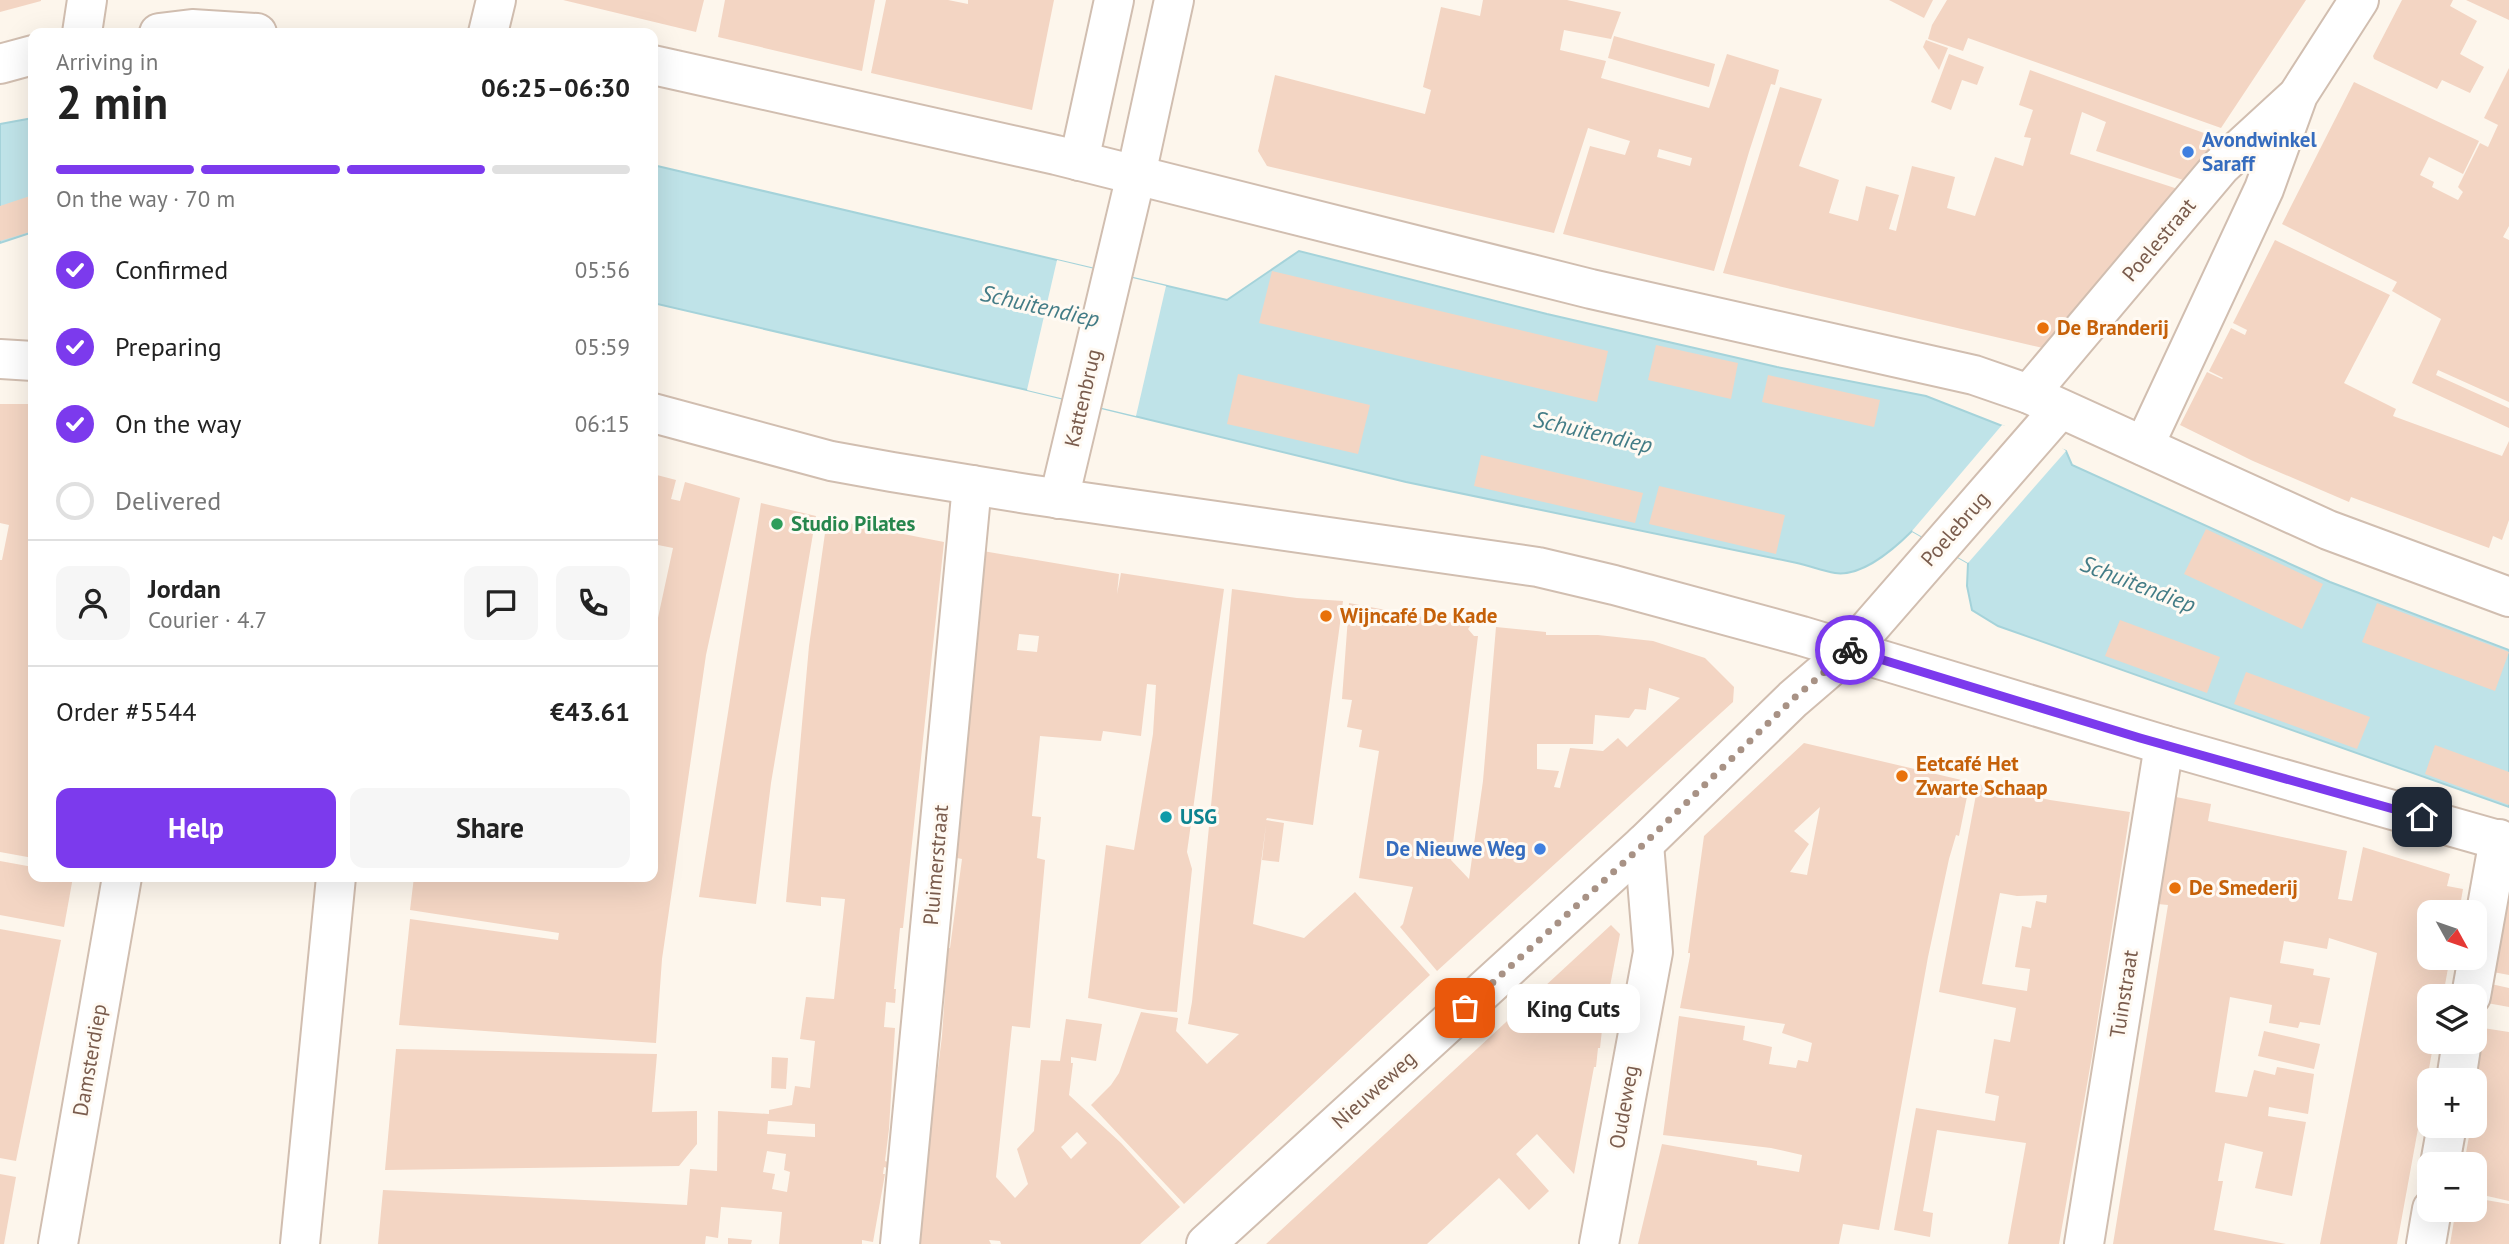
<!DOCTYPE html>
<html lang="en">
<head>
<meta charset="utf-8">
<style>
  body { margin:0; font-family:"PT Sans",sans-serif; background:#f6f6f6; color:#222; height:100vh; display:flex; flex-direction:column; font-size:26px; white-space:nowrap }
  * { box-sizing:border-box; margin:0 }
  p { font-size:23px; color:#767676 }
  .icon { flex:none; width:38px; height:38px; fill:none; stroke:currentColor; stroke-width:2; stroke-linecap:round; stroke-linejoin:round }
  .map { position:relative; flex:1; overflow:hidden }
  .sheet { position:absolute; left:28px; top:28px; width:630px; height:854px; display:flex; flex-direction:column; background:#fff; border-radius:14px; box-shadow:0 7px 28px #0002 }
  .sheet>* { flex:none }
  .needle { width:46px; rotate:130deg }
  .controls { position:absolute; left:2417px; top:900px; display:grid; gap:14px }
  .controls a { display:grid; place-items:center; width:70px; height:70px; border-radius:14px; background:#fff; box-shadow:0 7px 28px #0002; font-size:35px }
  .pin { position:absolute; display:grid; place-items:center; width:60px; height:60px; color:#fff; margin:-30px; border-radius:14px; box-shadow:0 4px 10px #0006 }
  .courier { position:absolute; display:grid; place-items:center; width:70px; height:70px; margin:-35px; border:5px solid #7c3aed; border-radius:50%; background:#fff; color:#222; box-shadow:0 2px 9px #0007 }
  .bubble { position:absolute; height:49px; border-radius:14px; background:#fff; box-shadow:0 7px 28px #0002; font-size:23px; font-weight:800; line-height:49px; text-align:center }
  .head em { font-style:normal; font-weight:800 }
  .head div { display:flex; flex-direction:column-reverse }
  .head { display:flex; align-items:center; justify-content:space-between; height:119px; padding:0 28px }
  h1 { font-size:46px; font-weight:800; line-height:52px }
  .bar { display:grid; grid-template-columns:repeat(4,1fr); gap:10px 7px; align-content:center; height:84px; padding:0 28px }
  .bar i { height:9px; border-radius:5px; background:#e0e0e0 }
  .bar .selected { background:#7c3aed }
  .bar p { grid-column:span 4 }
  .line { display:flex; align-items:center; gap:18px; padding:0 28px; border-top:2px solid #e0e0e0 }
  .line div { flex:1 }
  .round { display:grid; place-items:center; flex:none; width:74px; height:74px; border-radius:14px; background:#f6f6f6 }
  ol { padding:0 28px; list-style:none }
  li { display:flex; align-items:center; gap:21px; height:77px }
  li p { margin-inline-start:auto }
  li .icon { padding:7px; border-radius:50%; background:#7c3aed; color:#fff; stroke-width:4 }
  li:last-child { color:#767676 }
  li i { width:38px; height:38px; border:4px solid #e0e0e0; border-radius:50% }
  .cta { display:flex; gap:14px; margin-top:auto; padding:14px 28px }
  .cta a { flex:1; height:80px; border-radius:14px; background:#7c3aed; color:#fff; font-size:28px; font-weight:800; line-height:80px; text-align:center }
  .cta a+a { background:#f6f6f6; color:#222 }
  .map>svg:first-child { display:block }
</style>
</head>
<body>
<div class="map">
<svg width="2509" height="1244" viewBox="0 0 2509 1244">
  <rect width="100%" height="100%" fill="#fdf6ec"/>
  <g fill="#bfe3e8" stroke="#a5d3da" stroke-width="2">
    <path d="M 33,118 L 33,232 L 0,243 L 0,124 Z"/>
    <path d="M 653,165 L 1227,300 L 1299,251 L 1547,314 L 1777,367 L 1926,396 L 2066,451 L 2072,465 L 2330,582 L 2509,650 L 2509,807 L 1998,626 L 1972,610 L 1967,586 L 1968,563 L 1912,531 C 1895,548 1862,577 1835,573 C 1823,571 1810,566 1797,563 L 1406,482 L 1027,390 L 653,303 Z"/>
  </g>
  <g fill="#fdf6ec">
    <path d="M 1057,260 L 1166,286 L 1136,416 L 1027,390 Z"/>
    <path d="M 2002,425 L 2015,427 L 2056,443 L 2066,451 L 1968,563 L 1912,531 Z"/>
  </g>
  <g fill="#f3d5c3" fill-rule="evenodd">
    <path d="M 0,0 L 41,0 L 41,1 L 0,12 Z"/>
    <path d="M 563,0 L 704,0 L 696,32 Z"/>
    <path d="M 725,0 L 875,0 L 862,71 L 718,37 Z"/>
    <path d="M 886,0 L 948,0 L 968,4 L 968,0 L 1054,0 L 1032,110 L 871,73 Z"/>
    <path d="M 1483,0 L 1567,0 L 1621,12 L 1611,39 L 1564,30 L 1560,50 L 1606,61 L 1601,78 L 1709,108 L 1727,54 L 1779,70 L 1775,85 L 1771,84 L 1749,152 L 1714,271 L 1563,234 L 1590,146 L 1625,155 L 1630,141 L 1588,128 L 1554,233 L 1267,166 L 1258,151 L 1275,75 L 1425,114 L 1431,90 L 1423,87 L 1441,7 L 1480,16 ZM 1659,149 L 1692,158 L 1690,166 L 1657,157 Z"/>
    <path d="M 1889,0 L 1933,0 L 1924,18 Z"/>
    <path d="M 1947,0 L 2306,0 L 2221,128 L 1968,38 L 1963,51 L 1928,39 L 1932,25 Z"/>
    <path d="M 2402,0 L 2453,0 L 2450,6 L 2477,21 L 2460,54 L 2484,67 L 2470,93 L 2442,80 L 2437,89 L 2374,59 L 2373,56 Z"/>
    <path d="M 2466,0 L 2509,0 L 2509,20 Z"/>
    <path d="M 1614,36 L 1715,64 L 1709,87 L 1608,58 Z"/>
    <path d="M 1926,40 L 1948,48 L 1939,70 L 1923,47 Z"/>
    <path d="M 1949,54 L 1984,67 L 1977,85 L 1962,80 L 1951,110 L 1931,102 Z"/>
    <path d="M 2509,68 L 2509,226 L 2503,237 L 2509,240 L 2509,402 L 2438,370 L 2436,375 L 2509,408 L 2509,428 L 2412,383 L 2441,319 L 2392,291 L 2397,282 L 2282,224 L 2354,82 L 2479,141 L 2463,174 L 2429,157 L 2420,175 L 2434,182 L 2432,187 L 2458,200 L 2463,192 L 2458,187 L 2480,143 L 2488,147 L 2498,125 L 2484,118 Z"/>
    <path d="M 2030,70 L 2215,137 L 2189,182 L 2096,151 L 2106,122 L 2082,112 L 2070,154 L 2181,190 L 2043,348 L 1723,273 L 1780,87 L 1822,99 L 1799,166 L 1839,180 L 1829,213 L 1858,221 L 1866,186 L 1899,195 L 1889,229 L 1896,231 L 1912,166 L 1955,177 L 1947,208 L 1975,216 L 1995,157 L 2023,166 L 2031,138 L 2024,137 L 2033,110 L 2019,105 Z"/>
    <path d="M 33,195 L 33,231 L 0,241 L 0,206 Z"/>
    <path d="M 2275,240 L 2390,295 L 2344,383 L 2396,409 L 2393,416 L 2502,456 L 2509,441 L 2509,520 L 2502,540 L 2493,536 L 2489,548 L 2351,497 L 2349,502 L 2253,461 L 2180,425 L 2207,372 L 2222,379 L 2223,378 L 2209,371 L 2231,328 L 2245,335 L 2247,330 L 2233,323 Z"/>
    <path d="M 1272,271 L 1608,351 L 1597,402 L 1259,323 Z"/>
    <path d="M 1656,345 L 1738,363 L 1731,399 L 1648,380 Z"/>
    <path d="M 1238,374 L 1370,405 L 1358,454 L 1227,424 Z"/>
    <path d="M 1768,375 L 1880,400 L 1874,427 L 1762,402 Z"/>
    <path d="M 0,404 L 33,404 L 33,858 L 0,852 L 0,560 L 2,560 L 9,525 L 0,523 Z"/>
    <path d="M 1481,455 L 1643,493 L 1635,523 L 1474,486 Z"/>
    <path d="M 653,474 L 676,480 L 671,499 L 680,501 L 685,482 L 740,498 L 706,655 L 662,959 L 656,1043 L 399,1025 L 410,919 L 558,940 L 559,933 L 410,910 L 414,877 L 653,877 L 653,641 L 673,548 L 653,544 Z"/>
    <path d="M 1659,486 L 1785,515 L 1776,554 L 1649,524 Z"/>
    <path d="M 761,503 L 816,516 L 771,783 L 756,904 L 699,897 Z"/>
    <path d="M 827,519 L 944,542 L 903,928 L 900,928 L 894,989 L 896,989 L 895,1003 L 886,1002 L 884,1027 L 895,1028 L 889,1129 L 885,1161 L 888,1162 L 887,1168 L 884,1167 L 883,1174 L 885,1174 L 873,1242 L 862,1240 L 862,1244 L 779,1244 L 782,1212 L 721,1207 L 718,1238 L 706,1236 L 705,1244 L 378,1244 L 383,1190 L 687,1205 L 690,1169 L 717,1171 L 718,1111 L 769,1114 L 769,1110 L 792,1105 L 795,1086 L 810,1088 L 815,1041 L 800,1039 L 806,997 L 834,999 L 845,899 L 821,897 L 821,906 L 786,902 L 809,646 ZM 768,1121 L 815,1124 L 815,1137 L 767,1134 ZM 767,1151 L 786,1154 L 784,1170 L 790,1172 L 787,1192 L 772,1189 L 775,1174 L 763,1172 Z"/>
    <path d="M 2206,529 L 2323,584 L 2302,629 L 2184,574 Z"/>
    <path d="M 977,550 L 1119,574 L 1117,594 L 1121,573 L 1224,589 L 1187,852 L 1192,869 L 1177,1012 L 1148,1010 L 1088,998 L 1106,845 L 1134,850 L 1153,734 L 1156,685 L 1147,684 L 1141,736 L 1103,731 L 1101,741 L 1040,736 L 1032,816 L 1041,817 L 1037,858 L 1045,860 L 1030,1028 L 1012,1026 L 996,1177 L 1015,1198 L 1028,1184 L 1017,1149 L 1034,1131 L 1041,1060 L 1060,1061 L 1066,1019 L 1102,1024 L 1096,1061 L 1071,1057 L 1071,1063 L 1073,1063 L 1069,1095 L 1121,1143 L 1180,1207 L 1140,1244 L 1001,1244 L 1000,1241 L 989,1240 L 991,1244 L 916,1244 L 942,1036 L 948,948 L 950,948 L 962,859 L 952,857 ZM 1019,634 L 1039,636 L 1037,652 L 1017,650 ZM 1077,1132 L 1087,1143 L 1071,1159 L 1061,1147 Z"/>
    <path d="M 1232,589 L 1297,598 L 1343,601 L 1313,825 L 1267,818 L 1266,820 L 1284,823 L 1279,862 L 1262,860 L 1266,825 L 1253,924 L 1304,938 L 1355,892 L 1430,975 L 1184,1204 L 1091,1105 L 1111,1085 L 1119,1073 L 1141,1012 L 1178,1018 L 1176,1031 L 1207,1064 L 1239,1034 L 1188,1024 L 1192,1002 Z"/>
    <path d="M 1349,603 L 1470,626 L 1468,629 L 1474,636 L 1478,636 L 1451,860 L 1469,879 L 1483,781 L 1496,627 L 1546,632 L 1546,635 L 1598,635 L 1653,641 L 1705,658 L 1734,687 L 1733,702 L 1437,971 L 1400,927 L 1403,924 L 1413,887 L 1359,878 L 1379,751 L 1359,747 L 1362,730 L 1347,727 L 1352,700 L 1342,699 ZM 1649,688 L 1680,698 L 1627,747 L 1618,738 L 1603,751 L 1570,748 L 1560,788 L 1554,787 L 1559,771 L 1537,769 L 1537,744 L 1593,744 L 1595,715 L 1629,718 L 1635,709 L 1646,710 Z"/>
    <path d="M 2377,603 L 2509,652 L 2495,691 L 2362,642 Z"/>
    <path d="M 2120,620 L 2220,657 L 2207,693 L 2105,656 Z"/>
    <path d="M 2246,672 L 2370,717 L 2357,749 L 2234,704 Z"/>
    <path d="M 1804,743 L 1970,782 L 1959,836 L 1956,835 L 1949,859 L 1928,957 L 1879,1230 L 1843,1224 L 1839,1244 L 1638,1244 L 1662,1144 L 1757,1161 L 1757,1165 L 1799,1172 L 1802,1155 L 1771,1148 L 1663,1135 L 1679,1016 L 1745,1026 L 1743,1040 L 1772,1047 L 1769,1064 L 1796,1068 L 1798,1060 L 1808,1062 L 1812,1043 L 1782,1033 L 1785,1024 L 1680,1008 L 1690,956 L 1690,953 L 1688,953 L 1704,836 ZM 1820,807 L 1807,875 L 1790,872 L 1809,844 L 1794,831 Z"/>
    <path d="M 2435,745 L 2509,772 L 2509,805 L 2425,774 Z"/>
    <path d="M 1978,784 L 2050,800 L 2130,812 L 2092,1056 L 2059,1244 L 2008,1244 L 2026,1143 L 1937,1130 L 1923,1211 L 1933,1213 L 1930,1237 L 1894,1230 L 1916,1108 L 1995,1121 L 1999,1096 L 1985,1093 L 1994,1039 L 2010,1042 L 2016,1008 L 1939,992 ZM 2000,893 L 2017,896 L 2047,895 L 2046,903 L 2036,901 L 2031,928 L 2022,926 L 2015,967 L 2030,969 L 2027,991 L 1982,984 Z"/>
    <path d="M 2171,796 L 2211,804 L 2208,821 L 2347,851 L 2338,899 L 2352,901 L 2363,847 L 2450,874 L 2447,886 L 2463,889 L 2459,912 L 2429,912 L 2429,957 L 2450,957 L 2443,996 L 2429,996 L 2429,1041 L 2434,1041 L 2397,1244 L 2320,1244 L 2377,953 L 2329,938 L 2327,949 L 2284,941 L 2280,963 L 2314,969 L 2313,975 L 2330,978 L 2320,1025 L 2300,1022 L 2298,1028 L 2269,1023 L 2272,1005 L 2230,997 L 2215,1092 L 2247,1097 L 2254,1070 L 2275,1075 L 2277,1067 L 2314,1074 L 2308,1114 L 2269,1107 L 2268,1116 L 2306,1122 L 2292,1196 L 2255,1188 L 2263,1152 L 2225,1143 L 2218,1181 L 2223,1181 L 2214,1230 L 2286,1244 L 2113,1244 L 2168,905 L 2158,904 Z"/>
    <path d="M 0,861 L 33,867 L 33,877 L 73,877 L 64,927 L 0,915 Z"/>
    <path d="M 2508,898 L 2509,898 L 2509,975 L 2493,972 Z"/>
    <path d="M 1611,925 L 1620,934 L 1606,1007 L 1608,1008 L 1607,1012 L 1604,1011 L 1602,1024 L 1605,1024 L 1602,1030 L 1600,1048 L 1598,1048 L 1596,1067 L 1594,1067 L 1574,1174 L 1537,1134 L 1516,1154 L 1549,1191 L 1529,1210 L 1499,1178 L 1427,1244 L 1266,1244 Z"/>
    <path d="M 0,929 L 61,940 L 16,1161 L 0,1158 Z"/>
    <path d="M 2491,984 L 2509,988 L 2509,1007 L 2487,1003 Z"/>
    <path d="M 2483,1028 L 2509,1032 L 2509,1201 L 2474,1193 L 2474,1164 L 2464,1164 L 2471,1125 L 2474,1125 L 2477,1092 L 2474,1092 L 2473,1080 Z"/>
    <path d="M 2264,1031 L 2320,1044 L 2314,1069 L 2258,1056 Z"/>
    <path d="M 396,1049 L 657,1054 L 652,1112 L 697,1111 L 697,1144 L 679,1166 L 385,1170 Z"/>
    <path d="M 772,1057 L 788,1058 L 786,1089 L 771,1088 Z"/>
    <path d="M 0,1174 L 16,1177 L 4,1244 L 0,1244 Z"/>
    <path d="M 2474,1198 L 2509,1204 L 2509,1244 L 2450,1244 L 2456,1209 L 2474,1209 Z"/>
    <path d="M 728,1238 L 752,1240 L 751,1244 L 728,1244 Z"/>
  </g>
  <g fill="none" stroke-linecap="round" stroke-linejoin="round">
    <defs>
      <g id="pedestrian">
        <path d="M 1079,161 L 1114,0"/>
        <path d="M 2029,394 L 2221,166 L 2294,99"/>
        <path d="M 2144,446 L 2264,189 L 2298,95 L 2359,0"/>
      </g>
      <g id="minor">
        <path d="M 82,33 L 87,0"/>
        <path d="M 159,33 L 192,29 L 257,33"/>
        <path d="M 488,33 L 496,0"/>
        <path d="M 0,64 L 33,55"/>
        <path d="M 0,359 L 33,361"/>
        <path d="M 1059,499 L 1136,175 L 1174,0"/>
        <path d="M 2471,996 L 2499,839"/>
        <path d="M 2456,1080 L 2462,1041"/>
        <path d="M 2440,1164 L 2447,1125"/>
        <path d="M 900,1244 L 972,485"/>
        <path d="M 1206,1244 L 1644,844 L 1793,699 L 1850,650 L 2060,409"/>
        <path d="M 1599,1244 L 1653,952 L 1644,844"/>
        <path d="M 2084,1244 L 2164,745"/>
        <path d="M 2426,1244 L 2432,1209"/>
      </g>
      <g id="tertiary">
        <path d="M 653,65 L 1056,155 L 1591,289 L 1974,375 L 2029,394 L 2328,530 L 2509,597"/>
        <path d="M 653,413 L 831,461 L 892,472 L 1027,494 L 1538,567 L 1614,585 L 1802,636 L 2164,745 L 2509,843"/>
        <path d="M 58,1244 L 122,877"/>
        <path d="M 300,1244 L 336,877"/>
      </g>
    </defs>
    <use href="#pedestrian" stroke="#d1beb0" stroke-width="42"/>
    <use href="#minor" stroke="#d1beb0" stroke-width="42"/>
    <use href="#tertiary" stroke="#d1beb0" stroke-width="42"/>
    <use href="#pedestrian" stroke="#fff" stroke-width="38"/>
    <use href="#minor" stroke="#fff" stroke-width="38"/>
    <use href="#tertiary" stroke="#fff" stroke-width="38"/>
  </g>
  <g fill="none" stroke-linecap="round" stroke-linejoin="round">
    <path stroke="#a89285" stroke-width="7" stroke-dasharray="0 12.6" d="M 1465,1008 L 1644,844 L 1793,699 L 1850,650"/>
    <path stroke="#7c3aed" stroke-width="9" d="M 1850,650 L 2140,738 L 2422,817"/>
  </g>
  <g fill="#3f7fe0" stroke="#fffaf3" stroke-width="2.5">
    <circle cx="2188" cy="152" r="7"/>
    <circle cx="1540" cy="849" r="7"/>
  </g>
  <g fill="#e8710a" stroke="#fffaf3" stroke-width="2.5">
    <circle cx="2043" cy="328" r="7"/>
    <circle cx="1326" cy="616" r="7"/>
    <circle cx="1902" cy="776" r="7"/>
    <circle cx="2175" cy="888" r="7"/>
  </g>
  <circle fill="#2e9e5b" stroke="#fffaf3" stroke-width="2.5" cx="777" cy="524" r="7"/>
  <circle fill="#0f9aa8" stroke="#fffaf3" stroke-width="2.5" cx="1166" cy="817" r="7"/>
  <g text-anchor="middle" stroke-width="6" stroke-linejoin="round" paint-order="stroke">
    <g font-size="21" font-weight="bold" fill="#366cbe" stroke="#fffaf3" text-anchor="start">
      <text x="2202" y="147">Avondwinkel<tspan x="2202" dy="24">Saraff</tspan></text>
      <text x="1526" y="856" text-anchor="end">De Nieuwe Weg</text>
    </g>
    <g font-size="21" fill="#7a5c4d" stroke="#fffaf3">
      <text transform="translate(2159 240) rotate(-50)" y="7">Poelestraat</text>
      <text transform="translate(1083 398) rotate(-77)" y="7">Kattenbrug</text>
      <text transform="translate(1955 529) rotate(-49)" y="7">Poelebrug</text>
      <text transform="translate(936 865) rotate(-85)" y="7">Pluimerstraat</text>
      <text transform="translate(2124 994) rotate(-81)" y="7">Tuinstraat</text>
      <text transform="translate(90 1060) rotate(-80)" y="7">Damsterdiep</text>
      <text transform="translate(1374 1090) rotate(-42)" y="7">Nieuweweg</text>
      <text transform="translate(1624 1107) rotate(-80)" y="7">Oudeweg</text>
    </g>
    <g font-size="21" font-weight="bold" fill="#c56008" stroke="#fffaf3" text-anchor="start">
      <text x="2057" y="335">De Branderij</text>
      <text x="1340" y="623">Wijncafé De Kade</text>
      <text x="1916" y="771">Eetcafé Het<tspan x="1916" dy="24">Zwarte Schaap</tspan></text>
      <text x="2189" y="895">De Smederij</text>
    </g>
    <g font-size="21" font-weight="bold" fill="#27864d" stroke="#fffaf3" text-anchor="start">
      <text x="791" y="531">Studio Pilates</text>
    </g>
    <g font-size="21" font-weight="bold" fill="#0d838f" stroke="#fffaf3" text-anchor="start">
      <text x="1180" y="824">USG</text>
    </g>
    <g font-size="23" font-style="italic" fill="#437c86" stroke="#fffaf3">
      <text transform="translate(1040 306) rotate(13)" y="8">Schuitendiep</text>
      <text transform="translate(1593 432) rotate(13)" y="8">Schuitendiep</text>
      <text transform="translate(2138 584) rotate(21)" y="8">Schuitendiep</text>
    </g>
  </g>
</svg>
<div class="controls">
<a><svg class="needle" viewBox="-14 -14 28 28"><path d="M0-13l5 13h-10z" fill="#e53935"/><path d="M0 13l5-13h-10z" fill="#767676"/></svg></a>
<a><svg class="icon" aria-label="layers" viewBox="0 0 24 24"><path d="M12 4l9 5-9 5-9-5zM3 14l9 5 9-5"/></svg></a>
<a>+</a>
<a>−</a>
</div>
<div class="pin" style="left:1465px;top:1008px;background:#ea580c"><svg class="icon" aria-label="bag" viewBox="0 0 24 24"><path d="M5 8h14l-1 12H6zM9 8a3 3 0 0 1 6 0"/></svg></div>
<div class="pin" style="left:2422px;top:817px;background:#1f2937"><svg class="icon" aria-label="home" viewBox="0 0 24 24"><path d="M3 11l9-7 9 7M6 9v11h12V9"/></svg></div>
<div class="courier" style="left:1850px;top:650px"><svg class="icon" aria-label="bike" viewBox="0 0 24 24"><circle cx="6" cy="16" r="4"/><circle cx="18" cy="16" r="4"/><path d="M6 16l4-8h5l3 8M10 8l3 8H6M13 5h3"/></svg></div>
<div class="bubble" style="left:1507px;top:984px;width:133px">King Cuts</div>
<section class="sheet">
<div class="head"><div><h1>2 min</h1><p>Arriving in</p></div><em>06:25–06:30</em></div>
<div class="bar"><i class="selected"></i><i class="selected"></i><i class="selected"></i><i></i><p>On the way · 70 m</p></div>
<ol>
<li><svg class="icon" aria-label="check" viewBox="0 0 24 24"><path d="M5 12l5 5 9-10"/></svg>Confirmed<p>05:56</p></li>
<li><svg class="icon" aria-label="check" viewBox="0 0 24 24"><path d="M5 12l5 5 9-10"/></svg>Preparing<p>05:59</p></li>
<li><svg class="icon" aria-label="check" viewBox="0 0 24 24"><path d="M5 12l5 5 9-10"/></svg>On the way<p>06:15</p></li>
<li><i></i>Delivered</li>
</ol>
<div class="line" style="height:126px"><a class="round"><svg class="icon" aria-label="person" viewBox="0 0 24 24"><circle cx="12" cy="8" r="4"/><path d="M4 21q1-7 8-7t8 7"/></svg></a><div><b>Jordan</b><p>Courier · 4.7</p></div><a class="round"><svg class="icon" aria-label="chat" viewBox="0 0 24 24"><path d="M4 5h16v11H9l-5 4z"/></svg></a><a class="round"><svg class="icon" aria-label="phone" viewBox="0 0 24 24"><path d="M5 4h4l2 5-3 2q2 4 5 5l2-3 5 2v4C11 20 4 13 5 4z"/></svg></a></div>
<div class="line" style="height:91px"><div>Order #5544</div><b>€43.61</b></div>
<div class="cta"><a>Help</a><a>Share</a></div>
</section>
</div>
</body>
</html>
